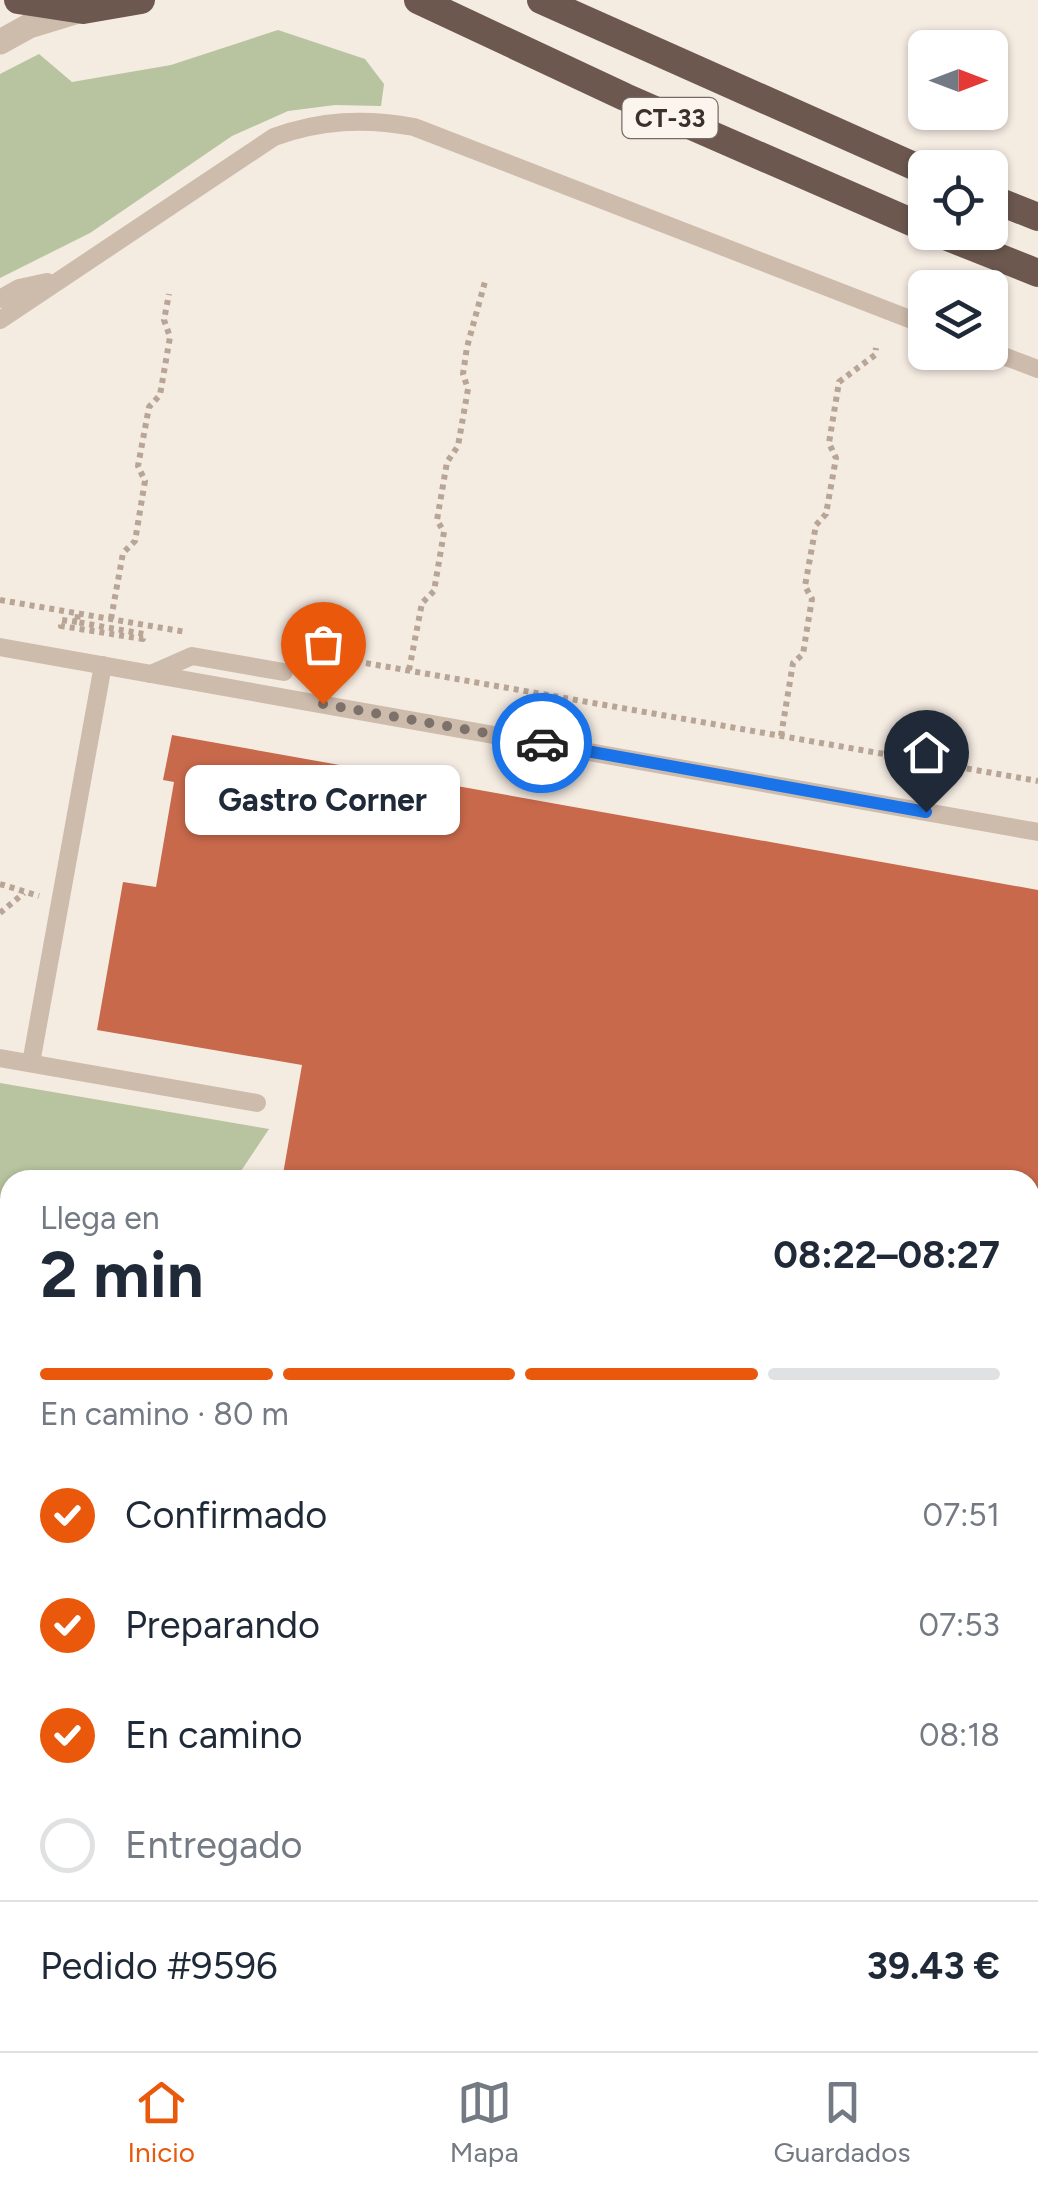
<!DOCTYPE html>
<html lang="es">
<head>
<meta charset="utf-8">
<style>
  body { margin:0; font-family:Figtree,sans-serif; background:#f2f2f3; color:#1f2937; height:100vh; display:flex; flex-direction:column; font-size:38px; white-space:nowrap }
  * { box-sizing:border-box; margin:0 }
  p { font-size:32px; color:#747a83 }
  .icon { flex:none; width:55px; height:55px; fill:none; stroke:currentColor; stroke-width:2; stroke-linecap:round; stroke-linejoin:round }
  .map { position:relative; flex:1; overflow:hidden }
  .panel { position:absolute; left:0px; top:1170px; width:1040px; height:882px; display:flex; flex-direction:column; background:#fff; border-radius:30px 30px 0 0; box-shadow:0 2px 8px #0004 }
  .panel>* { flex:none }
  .needle { width:65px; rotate:90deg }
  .fabs { position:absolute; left:908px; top:30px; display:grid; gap:20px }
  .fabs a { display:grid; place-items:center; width:100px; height:100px; border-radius:15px; background:#fff; box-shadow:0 2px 8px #0004; font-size:50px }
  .pin { position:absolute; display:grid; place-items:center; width:85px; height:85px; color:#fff; margin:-102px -42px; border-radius:50% 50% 50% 0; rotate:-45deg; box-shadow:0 0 10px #0007 }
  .pin .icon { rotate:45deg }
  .courier { position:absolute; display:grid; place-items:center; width:100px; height:100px; margin:-50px; border:8px solid #1a73e8; border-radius:50%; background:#fff; color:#222; box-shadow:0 2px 12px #0007 }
  .bubble { position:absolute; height:70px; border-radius:15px; background:#fff; box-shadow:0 2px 8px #0004; font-size:32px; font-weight:700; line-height:70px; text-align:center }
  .overview em { font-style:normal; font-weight:700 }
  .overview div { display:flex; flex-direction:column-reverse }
  .overview { display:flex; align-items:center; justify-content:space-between; height:170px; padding:0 40px }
  h1 { font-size:65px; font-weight:700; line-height:75px }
  .bar { display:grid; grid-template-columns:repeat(4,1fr); gap:15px 10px; align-content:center; height:120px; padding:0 40px }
  .bar i { height:12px; border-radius:8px; background:#e0e1e3 }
  .bar .active { background:#ea580c }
  .bar p { grid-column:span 4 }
  .line { display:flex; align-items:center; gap:25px; padding:0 40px; border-top:2px solid #e0e1e3 }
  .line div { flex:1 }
  ol { padding:0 40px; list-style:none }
  li { display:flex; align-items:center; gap:30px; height:110px }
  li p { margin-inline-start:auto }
  li .icon { padding:10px; border-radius:50%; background:#ea580c; color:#fff; stroke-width:4 }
  li:last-child { color:#747a83 }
  li i { width:55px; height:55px; border:5px solid #e0e1e3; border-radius:50% }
  .dock { display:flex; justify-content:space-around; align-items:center; height:140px; border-top:2px solid #e0e1e3; background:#fff; font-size:28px; color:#747a83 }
  .dock a { display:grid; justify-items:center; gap:5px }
  .dock .active { color:#ea580c }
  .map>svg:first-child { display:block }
</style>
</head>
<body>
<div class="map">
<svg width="1038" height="2051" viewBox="0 0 1038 2051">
  <rect width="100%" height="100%" fill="#f4ebe1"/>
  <g fill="#b8c4a0">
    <path d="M 278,30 L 365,59 L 384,84 L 381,106 L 335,105 L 288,111 L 232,136 L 90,233 L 0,278 L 0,74 L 39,54 L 72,82 L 171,65 Z"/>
    <path d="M 0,1083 L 269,1129 L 235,1180 L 10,1180 L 10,1215 L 0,1213 Z"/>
  </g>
  <path fill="#c8694b" d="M 172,735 L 1038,890 L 1038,1444 L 1030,1443 L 1030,1180 L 282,1180 L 302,1065 L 97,1030 L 123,882 L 156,887 L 174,782 L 163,780 Z"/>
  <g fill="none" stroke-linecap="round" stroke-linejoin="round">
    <g stroke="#b9a596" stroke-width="6" stroke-dasharray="5 5" stroke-linecap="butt">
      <path d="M 0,600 L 186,632"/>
      <path d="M 111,619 L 123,553 L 135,541 L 145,481 L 138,466 L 149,407 L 160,395 L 170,337 L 164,320 L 169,294"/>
      <path d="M 77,622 L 62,620 L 61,626 L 143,639 L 144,634 L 77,622 L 78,614"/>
      <path d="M 297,651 L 1038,781"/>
      <path d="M 409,670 L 422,603 L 434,591 L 444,532 L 437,520 L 447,462 L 458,446 L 468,389 L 463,374 L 467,347 L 486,278"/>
      <path d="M 781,736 L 793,663 L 803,654 L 807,629 L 812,599 L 805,586 L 816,525 L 826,514 L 836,458 L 829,443 L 839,382 L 875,355 L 876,348"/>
      <path d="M 0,884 L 39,896"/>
      <path d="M 0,913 L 24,893"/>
      <path d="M 10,1393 L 10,1408"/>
      <path d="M 0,1520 L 10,1513"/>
      <path d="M 1030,1599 L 1038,1597"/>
      <path d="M 0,1718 L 10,1719"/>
    </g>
    <g stroke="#cdbbac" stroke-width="18">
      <path d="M 0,299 L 19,288 L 47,282"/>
      <path d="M 0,320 L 274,137 C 321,120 364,118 414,127 L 925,325"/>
      <path d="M 990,351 L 1038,369"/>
      <path d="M 0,647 L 1038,832"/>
      <path d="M 151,674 L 192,656 L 284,672"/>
      <path d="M 0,1058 L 257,1103"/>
      <path d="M 31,1063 L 103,665"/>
      <path d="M 0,1288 L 10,1290"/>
      <path d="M 1030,1473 L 1038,1474"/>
    </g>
    <path stroke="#cdbbac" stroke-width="25" d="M 0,42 L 29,26 L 78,11"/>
    <g stroke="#6c584f" stroke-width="28">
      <path d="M 18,0 L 83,10 L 141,0"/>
      <path d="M 418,0 L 625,97 L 925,228"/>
      <path d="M 541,0 L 925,171"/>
      <path d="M 990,198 L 1038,217"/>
      <path d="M 935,232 L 1038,273"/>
    </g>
  </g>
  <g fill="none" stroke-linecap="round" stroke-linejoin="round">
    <path stroke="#7c716b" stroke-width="10" stroke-dasharray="0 18" d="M 323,704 L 542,743"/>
    <path stroke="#1a73e8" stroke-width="12" d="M 542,743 L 926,812"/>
  </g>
  <g text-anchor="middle" stroke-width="9" stroke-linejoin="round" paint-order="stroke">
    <rect fill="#fbf5ee" stroke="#756b66" stroke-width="2.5" x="622.5" y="98" width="95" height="40" rx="8"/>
    <g font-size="25" font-weight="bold" fill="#3b302b">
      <text x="670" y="127">CT-33</text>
    </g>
  </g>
</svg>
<div class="fabs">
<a><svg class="needle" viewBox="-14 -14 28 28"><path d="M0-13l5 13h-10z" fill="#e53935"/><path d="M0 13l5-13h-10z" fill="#747a83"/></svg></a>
<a><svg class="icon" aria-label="locate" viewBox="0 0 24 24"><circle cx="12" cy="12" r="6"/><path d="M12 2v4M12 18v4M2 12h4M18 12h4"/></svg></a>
<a><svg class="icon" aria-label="layers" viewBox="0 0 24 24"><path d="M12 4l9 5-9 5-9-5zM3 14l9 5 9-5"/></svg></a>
</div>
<div class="pin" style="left:323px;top:704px;background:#ea580c"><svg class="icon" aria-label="bag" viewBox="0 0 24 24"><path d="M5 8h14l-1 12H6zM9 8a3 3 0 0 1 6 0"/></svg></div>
<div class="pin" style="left:926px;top:812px;background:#1f2937"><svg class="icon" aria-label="home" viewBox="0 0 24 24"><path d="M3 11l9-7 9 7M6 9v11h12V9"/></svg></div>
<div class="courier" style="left:542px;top:743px"><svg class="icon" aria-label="car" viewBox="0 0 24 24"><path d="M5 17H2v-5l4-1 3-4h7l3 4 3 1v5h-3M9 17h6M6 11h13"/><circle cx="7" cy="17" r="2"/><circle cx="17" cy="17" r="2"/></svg></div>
<div class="bubble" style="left:185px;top:765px;width:275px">Gastro Corner</div>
<section class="panel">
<div class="overview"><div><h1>2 min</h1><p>Llega en</p></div><em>08:22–08:27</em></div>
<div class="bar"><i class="active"></i><i class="active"></i><i class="active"></i><i></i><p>En camino · 80 m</p></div>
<ol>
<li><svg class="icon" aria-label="check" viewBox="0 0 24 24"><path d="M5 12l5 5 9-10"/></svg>Confirmado<p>07:51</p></li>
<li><svg class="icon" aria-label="check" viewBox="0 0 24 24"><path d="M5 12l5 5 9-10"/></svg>Preparando<p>07:53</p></li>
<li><svg class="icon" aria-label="check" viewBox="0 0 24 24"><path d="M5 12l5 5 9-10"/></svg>En camino<p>08:18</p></li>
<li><i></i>Entregado</li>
</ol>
<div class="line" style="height:130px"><div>Pedido #9596</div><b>39.43 €</b></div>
</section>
</div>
<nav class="dock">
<a class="active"><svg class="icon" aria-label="home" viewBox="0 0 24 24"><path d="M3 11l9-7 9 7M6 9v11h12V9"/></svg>Inicio</a>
<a><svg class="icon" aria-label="map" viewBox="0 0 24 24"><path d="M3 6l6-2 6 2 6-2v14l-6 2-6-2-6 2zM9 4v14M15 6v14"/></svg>Mapa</a>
<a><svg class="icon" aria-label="saved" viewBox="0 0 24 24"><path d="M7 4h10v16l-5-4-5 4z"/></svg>Guardados</a>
</nav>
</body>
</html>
